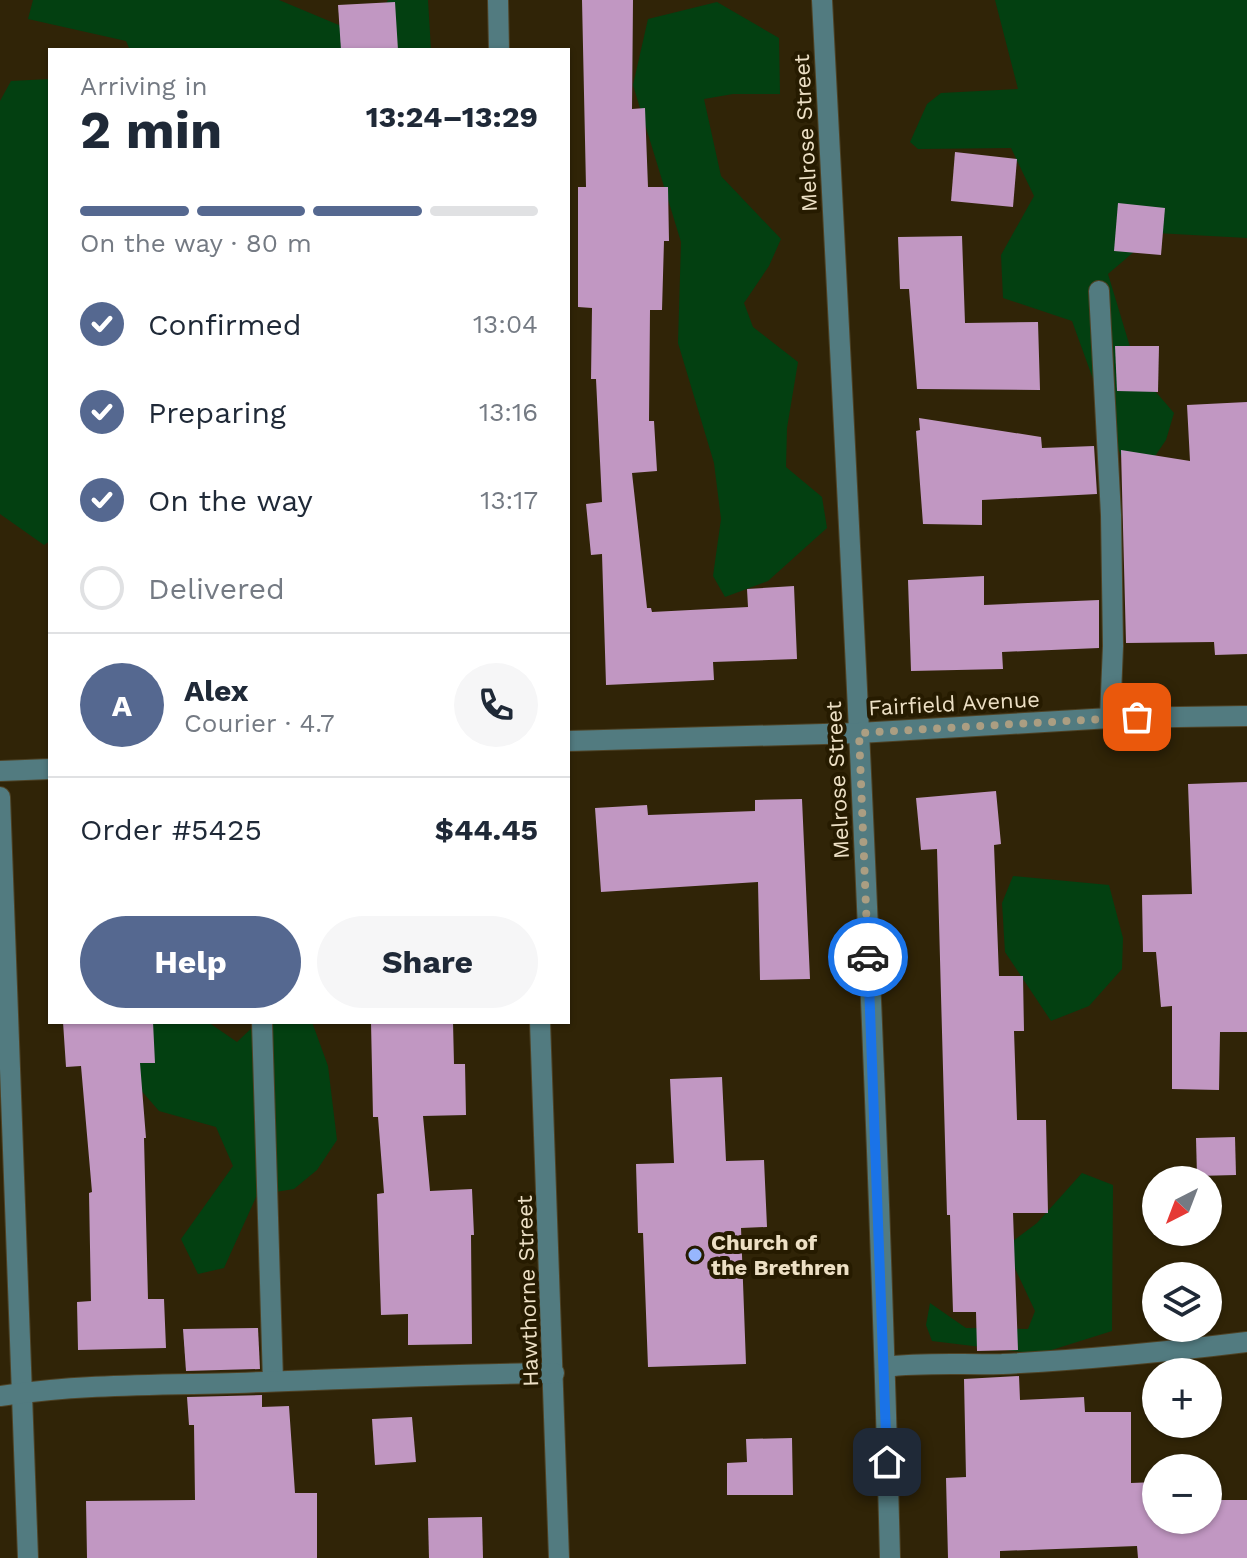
<!DOCTYPE html>
<html lang="en">
<head>
<meta charset="utf-8">
<style>
  body { margin:0; font-family:"Work Sans",sans-serif; background:#f6f6f7; color:#1f2937; height:100vh; display:flex; flex-direction:column; font-size:30px; white-space:nowrap }
  * { box-sizing:border-box; margin:0 }
  p { font-size:26px; color:#747a83 }
  .icon { flex:none; width:44px; height:44px; fill:none; stroke:currentColor; stroke-width:2; stroke-linecap:round; stroke-linejoin:round }
  .map { position:relative; flex:1; overflow:hidden }
  .side { position:absolute; left:48px; top:48px; width:522px; height:976px; display:flex; flex-direction:column; background:#fff; border-radius:0px; box-shadow:0 2px 6px #0004 }
  .side>* { flex:none }
  .needle { width:52px; rotate:222deg }
  .buttons { position:absolute; left:1142px; top:1166px; display:grid; gap:16px }
  .buttons a { display:grid; place-items:center; width:80px; height:80px; border-radius:50%; background:#fff; box-shadow:0 2px 6px #0004; font-size:40px }
  .pin { position:absolute; display:grid; place-items:center; width:68px; height:68px; color:#fff; margin:-34px; border-radius:16px; box-shadow:0 4px 12px #0006 }
  .courier { position:absolute; display:grid; place-items:center; width:80px; height:80px; margin:-40px; border:6px solid #1a73e8; border-radius:50%; background:#fff; color:#222; box-shadow:0 2px 10px #0007 }
  .summary em { font-style:normal; font-weight:700 }
  .summary div { display:flex; flex-direction:column-reverse }
  .summary { display:flex; align-items:center; justify-content:space-between; height:136px; padding:0 32px }
  h1 { font-size:52px; font-weight:700; line-height:60px }
  .bar { display:grid; grid-template-columns:repeat(4,1fr); gap:12px 8px; align-content:center; height:96px; padding:0 32px }
  .bar i { height:10px; border-radius:6px; background:#e0e1e3 }
  .bar .active { background:#556890 }
  .bar p { grid-column:span 4 }
  .line { display:flex; align-items:center; gap:20px; padding:0 32px; border-top:2px solid #e0e1e3 }
  .line div { flex:1 }
  .round { display:grid; place-items:center; flex:none; width:84px; height:84px; border-radius:42px; background:#f6f6f7 }
  ol { padding:0 32px; list-style:none }
  li { display:flex; align-items:center; gap:24px; height:88px }
  li p { margin-inline-start:auto }
  li .icon { padding:8px; border-radius:50%; background:#556890; color:#fff; stroke-width:4 }
  li:last-child { color:#747a83 }
  li i { width:44px; height:44px; border:4px solid #e0e1e3; border-radius:50% }
  .primary-button { display:flex; gap:16px; margin-top:auto; padding:16px 32px }
  .primary-button a { flex:1; height:92px; border-radius:48px; background:#556890; color:#fff; font-size:32px; font-weight:700; line-height:92px; text-align:center }
  .primary-button a+a { background:#f6f6f7; color:#1f2937 }
  .map>svg:first-child { display:block }
</style>
</head>
<body>
<div class="map">
<svg width="1247" height="1558" viewBox="0 0 1247 1558">
  <rect width="100%" height="100%" fill="#302407"/>
  <g fill="#034011">
    <path d="M 33,0 L 279,0 L 365,36 L 388,0 L 428,0 L 431,50 L 130,50 L 126,41 L 28,19 Z"/>
    <path d="M 995,0 L 1247,0 L 1247,238 L 1156,233 L 1108,274 L 1137,370 L 1174,413 L 1166,440 L 1151,462 L 1122,459 L 1072,321 L 1003,298 L 1001,255 L 1034,196 L 1011,148 L 918,149 L 910,142 L 927,104 L 941,93 L 1018,89 Z"/>
    <path d="M 717,2 L 779,38 L 780,94 L 733,94 L 704,99 L 721,176 L 781,239 L 769,266 L 744,303 L 753,327 L 798,362 L 787,428 L 786,467 L 822,497 L 827,528 L 768,581 L 725,597 L 713,576 L 721,519 L 714,463 L 678,343 L 681,242 L 633,85 L 648,19 Z"/>
    <path d="M 50,79 L 50,541 L 44,545 L 0,514 L 0,101 L 11,81 Z"/>
    <path d="M 1013,876 L 1109,885 L 1123,938 L 1122,969 L 1089,1006 L 1051,1021 L 1005,952 L 1002,903 Z"/>
    <path d="M 148,1022 L 208,1022 L 237,1042 L 258,1022 L 312,1022 L 328,1066 L 337,1140 L 317,1170 L 294,1189 L 257,1195 L 224,1268 L 198,1274 L 181,1239 L 233,1166 L 216,1127 L 159,1111 L 133,1081 Z"/>
    <path d="M 1082,1173 L 1113,1185 L 1112,1331 L 1039,1354 L 932,1341 L 926,1325 L 930,1303 L 966,1328 L 1028,1329 L 1035,1311 L 1005,1247 L 1037,1223 Z"/>
  </g>
  <g fill="#c197c2">
    <path d="M 582,0 L 633,0 L 632,109 L 645,108 L 648,187 L 668,187 L 669,241 L 664,241 L 662,310 L 650,310 L 649,421 L 654,421 L 657,471 L 632,473 L 647,608 L 651,608 L 652,612 L 748,607 L 747,589 L 794,586 L 797,659 L 713,662 L 714,680 L 606,685 L 602,554 L 591,555 L 586,504 L 602,502 L 596,379 L 591,379 L 592,308 L 578,307 L 578,187 L 586,187 Z"/>
    <path d="M 395,2 L 398,50 L 341,50 L 338,5 Z"/>
    <path d="M 955,152 L 1017,159 L 1013,207 L 951,201 Z"/>
    <path d="M 1118,203 L 1165,208 L 1161,255 L 1114,251 Z"/>
    <path d="M 962,236 L 965,323 L 1038,322 L 1040,390 L 917,389 L 909,289 L 900,289 L 898,237 Z"/>
    <path d="M 1115,346 L 1159,346 L 1158,392 L 1117,391 Z"/>
    <path d="M 1247,402 L 1247,654 L 1215,655 L 1214,642 L 1126,643 L 1121,450 L 1190,461 L 1187,405 Z"/>
    <path d="M 919,418 L 1041,437 L 1042,448 L 1094,446 L 1097,494 L 982,500 L 982,525 L 923,524 L 916,431 L 920,430 Z"/>
    <path d="M 984,576 L 984,605 L 1099,600 L 1099,648 L 1002,652 L 1003,669 L 911,671 L 908,580 Z"/>
    <path d="M 1247,782 L 1247,1032 L 1220,1032 L 1219,1090 L 1172,1089 L 1172,1006 L 1161,1007 L 1156,952 L 1143,952 L 1142,895 L 1192,894 L 1188,784 Z"/>
    <path d="M 996,791 L 1001,844 L 994,845 L 999,976 L 1023,976 L 1024,1031 L 1014,1031 L 1017,1120 L 1046,1120 L 1048,1213 L 1013,1213 L 1018,1350 L 977,1351 L 976,1312 L 953,1312 L 950,1215 L 947,1215 L 937,849 L 921,850 L 916,798 Z"/>
    <path d="M 802,799 L 810,979 L 760,980 L 758,882 L 601,892 L 595,808 L 647,805 L 648,815 L 755,811 L 755,800 Z"/>
    <path d="M 63,1022 L 153,1022 L 155,1063 L 140,1063 L 146,1138 L 144,1138 L 148,1299 L 164,1299 L 166,1348 L 78,1350 L 77,1302 L 91,1301 L 89,1193 L 92,1192 L 81,1066 L 66,1067 Z"/>
    <path d="M 371,1022 L 453,1022 L 454,1064 L 465,1064 L 466,1115 L 423,1116 L 430,1191 L 472,1189 L 474,1235 L 471,1235 L 472,1344 L 408,1345 L 408,1314 L 381,1315 L 377,1194 L 384,1193 L 378,1117 L 373,1117 Z"/>
    <path d="M 722,1077 L 726,1161 L 764,1160 L 767,1227 L 741,1228 L 746,1364 L 648,1367 L 643,1233 L 638,1233 L 636,1164 L 674,1163 L 670,1079 Z"/>
    <path d="M 1235,1137 L 1236,1175 L 1197,1176 L 1196,1138 Z"/>
    <path d="M 258,1328 L 260,1369 L 186,1371 L 183,1329 Z"/>
    <path d="M 1019,1376 L 1020,1400 L 1084,1397 L 1085,1412 L 1131,1412 L 1131,1483 L 1156,1482 L 1156,1520 L 1208,1520 L 1208,1500 L 1247,1500 L 1247,1558 L 1138,1558 L 1137,1546 L 1000,1551 L 1000,1558 L 948,1558 L 946,1478 L 966,1477 L 964,1379 Z"/>
    <path d="M 262,1395 L 262,1407 L 289,1406 L 295,1493 L 317,1493 L 317,1558 L 87,1558 L 86,1501 L 195,1500 L 194,1425 L 189,1425 L 187,1397 Z"/>
    <path d="M 412,1417 L 416,1462 L 375,1465 L 372,1419 Z"/>
    <path d="M 792,1438 L 793,1495 L 727,1495 L 727,1463 L 747,1462 L 746,1439 Z"/>
    <path d="M 482,1517 L 483,1558 L 429,1558 L 428,1518 Z"/>
  </g>
  <g fill="none" stroke-linecap="round" stroke-linejoin="round">
    <defs>
      <g id="minor">
        <path d="M 498,0 L 499,50"/>
        <path d="M 822,0 C 849,519 877,1038 890,1558"/>
        <path d="M 1099,291 L 1111,515 L 1113,646 L 1110,718"/>
        <path d="M 568,741 L 859,733 L 1110,718 L 1247,716"/>
        <path d="M 0,771 L 50,769"/>
        <path d="M 0,797 L 28,1558"/>
        <path d="M 262,1022 L 273,1381"/>
        <path d="M 540,1022 L 559,1558"/>
        <path d="M 885,1367 C 924,1362 963,1365 1002,1364 C 1084,1360 1166,1352 1247,1342"/>
        <path d="M 0,1396 C 79,1384 157,1385 237,1383 C 343,1379 448,1374 554,1373"/>
      </g>
    </defs>
    <use href="#minor" stroke="#4e4225" stroke-width="22"/>
    <use href="#minor" stroke="#527b80" stroke-width="20"/>
  </g>
  <g fill="none" stroke-linecap="round" stroke-linejoin="round">
    <path stroke="#ab9e82" stroke-width="8" stroke-dasharray="0 14.4" d="M 868,957 L 859,733 L 1137,717"/>
    <path stroke="#1a73e8" stroke-width="10" d="M 868,957 L 887,1462"/>
  </g>
  <circle fill="#97b6fd" stroke="#261b00" stroke-width="3" cx="695" cy="1255" r="8"/>
  <g text-anchor="middle" stroke-width="8" stroke-linejoin="round" paint-order="stroke">
    <g font-size="22" fill="#ede0c5" stroke="#261b00">
      <text transform="translate(805 133) rotate(-93)" y="8">Melrose Street</text>
      <text transform="translate(954 703) rotate(-3)" y="8">Fairfield Avenue</text>
      <text transform="translate(837 780) rotate(-93)" y="8">Melrose Street</text>
      <text transform="translate(527 1291) rotate(-92)" y="8">Hawthorne Street</text>
    </g>
    <g font-size="22" font-weight="bold" fill="#ede0c5" stroke="#261b00" text-anchor="start">
      <text x="711" y="1250">Church of<tspan x="711" dy="25">the Brethren</tspan></text>
    </g>
  </g>
</svg>
<div class="buttons">
<a><svg class="needle" viewBox="-14 -14 28 28"><path d="M0-13l5 13h-10z" fill="#e53935"/><path d="M0 13l5-13h-10z" fill="#747a83"/></svg></a>
<a><svg class="icon" aria-label="layers" viewBox="0 0 24 24"><path d="M12 4l9 5-9 5-9-5zM3 14l9 5 9-5"/></svg></a>
<a>+</a>
<a>−</a>
</div>
<div class="pin" style="left:1137px;top:717px;background:#ea580c"><svg class="icon" aria-label="bag" viewBox="0 0 24 24"><path d="M5 8h14l-1 12H6zM9 8a3 3 0 0 1 6 0"/></svg></div>
<div class="pin" style="left:887px;top:1462px;background:#1f2937"><svg class="icon" aria-label="home" viewBox="0 0 24 24"><path d="M3 11l9-7 9 7M6 9v11h12V9"/></svg></div>
<div class="courier" style="left:868px;top:957px"><svg class="icon" aria-label="car" viewBox="0 0 24 24"><path d="M5 17H2v-5l4-1 3-4h7l3 4 3 1v5h-3M9 17h6M6 11h13"/><circle cx="7" cy="17" r="2"/><circle cx="17" cy="17" r="2"/></svg></div>
<section class="side">
<div class="summary"><div><h1>2 min</h1><p>Arriving in</p></div><em>13:24–13:29</em></div>
<div class="bar"><i class="active"></i><i class="active"></i><i class="active"></i><i></i><p>On the way · 80 m</p></div>
<ol>
<li><svg class="icon" aria-label="check" viewBox="0 0 24 24"><path d="M5 12l5 5 9-10"/></svg>Confirmed<p>13:04</p></li>
<li><svg class="icon" aria-label="check" viewBox="0 0 24 24"><path d="M5 12l5 5 9-10"/></svg>Preparing<p>13:16</p></li>
<li><svg class="icon" aria-label="check" viewBox="0 0 24 24"><path d="M5 12l5 5 9-10"/></svg>On the way<p>13:17</p></li>
<li><i></i>Delivered</li>
</ol>
<div class="line" style="height:144px"><b class="round" style="background:#556890;color:#fff">A</b><div><b>Alex</b><p>Courier · 4.7</p></div><a class="round"><svg class="icon" aria-label="phone" viewBox="0 0 24 24"><path d="M5 4h4l2 5-3 2q2 4 5 5l2-3 5 2v4C11 20 4 13 5 4z"/></svg></a></div>
<div class="line" style="height:104px"><div>Order #5425</div><b>$44.45</b></div>
<div class="primary-button"><a>Help</a><a>Share</a></div>
</section>
</div>
</body>
</html>
